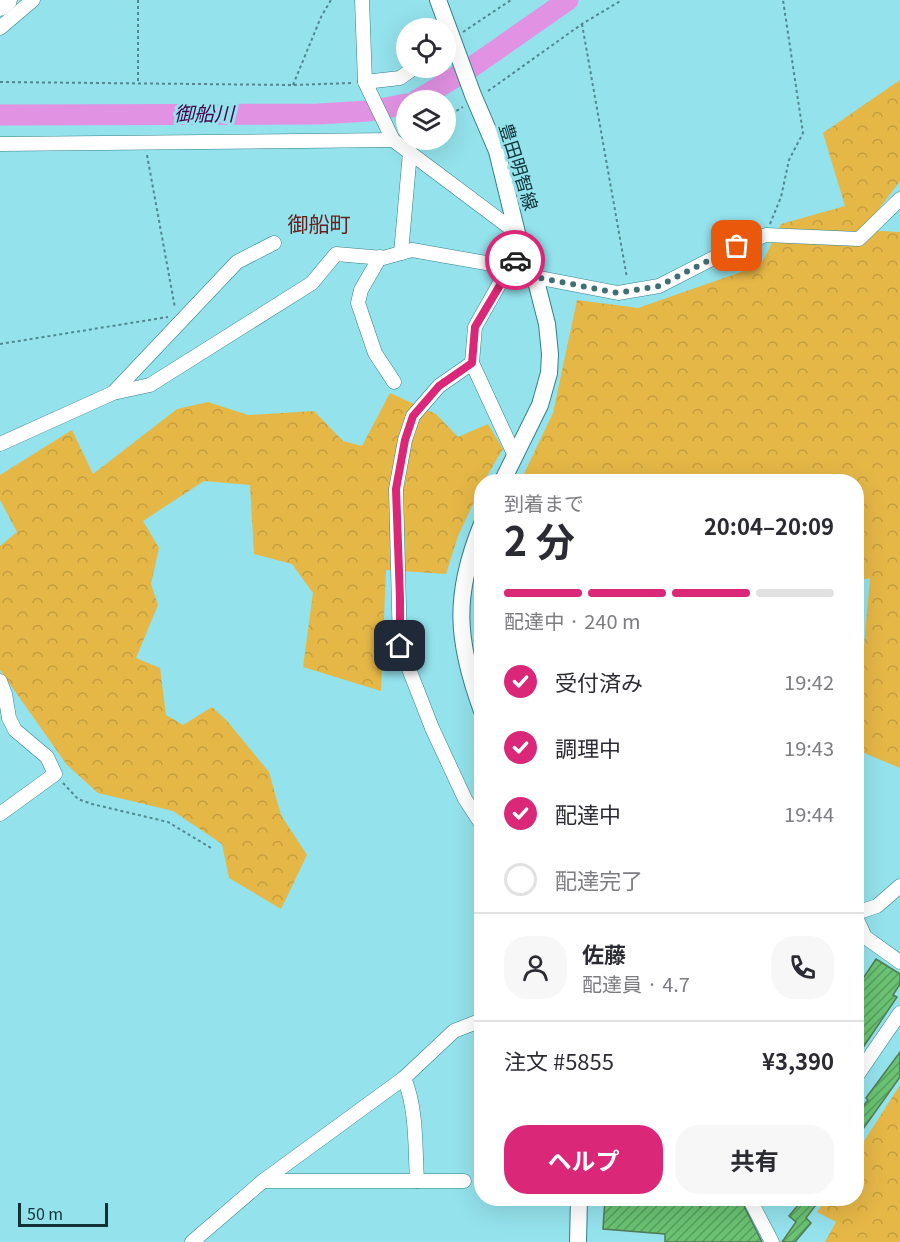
<!DOCTYPE html>
<html lang="ja">
<head>
<meta charset="utf-8">
<style>
  body { margin:0; font-family:Georgia,"Noto Sans JP",serif; background:#f7f7f7; color:#2b2b33; height:100vh; display:flex; flex-direction:column; font-size:22px; white-space:nowrap }
  * { box-sizing:border-box; margin:0 }
  p { font-size:20px; color:#7c7c81 }
  .icon { flex:none; width:33px; height:33px; fill:none; stroke:currentColor; stroke-width:2; stroke-linecap:round; stroke-linejoin:round }
  .map { position:relative; flex:1; overflow:hidden }
  .panel { position:absolute; left:474px; top:474px; width:390px; height:732px; display:flex; flex-direction:column; background:#fff; border-radius:24px; box-shadow:0 6px 24px #0002 }
  .panel>* { flex:none }
  .fabs { position:absolute; left:396px; top:18px; display:grid; gap:12px }
  .fabs a { display:grid; place-items:center; width:60px; height:60px; border-radius:50%; background:#fff; box-shadow:0 6px 24px #0002; font-size:30px }
  .scale { position:absolute; left:18px; bottom:15px; width:90px; box-sizing:border-box; padding-left:6px; border:3px solid #103135; border-top:0; font-size:16px; line-height:21px; white-space:nowrap; color:#103135; -webkit-text-stroke:4px #94e2ec; paint-order:stroke }
  .pin { position:absolute; display:grid; place-items:center; width:51px; height:51px; color:#fff; margin:-26px; border-radius:12px; box-shadow:0 3px 9px #0006 }
  .courier { position:absolute; display:grid; place-items:center; width:60px; height:60px; margin:-30px; border:4px solid #db2777; border-radius:50%; background:#fff; color:#222; box-shadow:0 2px 8px #0007 }
  .head em { font-style:normal; font-weight:700 }
  .head div { display:flex; flex-direction:column-reverse }
  .head { display:flex; align-items:center; justify-content:space-between; height:102px; padding:0 30px }
  h1 { font-size:39px; font-weight:700; line-height:45px }
  .bar { display:grid; grid-template-columns:repeat(4,1fr); gap:9px 6px; align-content:center; height:72px; padding:0 30px }
  .bar i { height:8px; border-radius:4px; background:#e1e1e2 }
  .bar .selected { background:#db2777 }
  .bar p { grid-column:span 4 }
  .line { display:flex; align-items:center; gap:15px; padding:0 30px; border-top:2px solid #e1e1e2 }
  .line div { flex:1 }
  .round { display:grid; place-items:center; flex:none; width:63px; height:63px; border-radius:24px; background:#f7f7f7 }
  ol { padding:0 30px; list-style:none }
  li { display:flex; align-items:center; gap:18px; height:66px }
  li p { margin-inline-start:auto }
  li .icon { padding:6px; border-radius:50%; background:#db2777; color:#fff; stroke-width:4 }
  li:last-child { color:#7c7c81 }
  li i { width:33px; height:33px; border:3px solid #e1e1e2; border-radius:50% }
  .action { display:flex; gap:12px; margin-top:auto; padding:12px 30px }
  .action a { flex:1; height:69px; border-radius:24px; background:#db2777; color:#fff; font-size:24px; font-weight:700; line-height:69px; text-align:center }
  .action a+a { background:#f7f7f7; color:#2b2b33 }
  .map>svg:first-child { display:block }
</style>
</head>
<body>
<div class="map">
<svg width="900" height="1242" viewBox="0 0 900 1242">
  <defs>
    <pattern id="forest-crowns" width="20" height="18" patternUnits="userSpaceOnUse" patternTransform="scale(1.5)"><rect width="20" height="18" fill="#e5b747"/><path d="M2 6a3 3 0 1 1 6 0M12 15a3 3 0 1 1 6 0" fill="none" stroke="#c39e3f"/></pattern>
    <pattern id="building-hatch" width="6" height="6" patternUnits="userSpaceOnUse" patternTransform="scale(1.5)"><rect width="6" height="6" fill="#6ac272"/><path d="M-1 1l2-2M0 6l6-6M5 7l2-2" fill="none" stroke="#569e5e"/></pattern>
  </defs>
  <rect width="100%" height="100%" fill="#94e2ec"/>
  <g fill="url(#forest-crowns)">
    <path d="M 900,80 L 900,181 L 863,230 L 900,232 L 900,768 L 857,750 L 857,725 L 870,578 L 857,581 L 856,482 L 520,482 L 553,413 L 577,300 L 638,308 L 761,265 L 781,224 L 845,206 L 823,133 Z"/>
    <path d="M 390,393 L 436,414 L 458,437 L 488,424 L 503,449 L 484,481 L 482,482 L 481,487 L 458,536 L 446,574 L 386,570 L 381,691 L 303,667 L 313,593 L 292,564 L 254,554 L 250,485 L 204,481 L 143,521 L 159,548 L 151,584 L 158,605 L 136,658 L 160,668 L 166,715 L 183,725 L 212,707 L 227,721 L 269,772 L 281,815 L 307,855 L 281,909 L 229,878 L 222,844 L 173,811 L 98,793 L 67,765 L 0,670 L 0,546 L 17,532 L 0,500 L 0,475 L 72,430 L 93,474 L 177,409 L 208,402 L 248,415 L 314,411 L 343,441 L 362,446 Z"/>
    <path d="M 481,563 L 481,653 L 478,644 L 477,572 Z"/>
    <path d="M 900,1085 L 900,1242 L 825,1242 L 836,1222 L 817,1212 L 826,1199 L 856,1198 L 857,1152 Z"/>
  </g>
  <g fill="none" stroke-linecap="round" stroke-linejoin="round">
    <g stroke="#e192e3" stroke-width="21">
      <path d="M 417,100 L 469,69 L 568,0"/>
      <path d="M 0,115 L 318,114 L 369,111 L 406,104"/>
    </g>
  </g>
  <g fill="url(#building-hatch)" stroke="#517c54" stroke-width="1.5">
    <path d="M 876,959 L 900,974 L 900,984 L 893,995 L 897,997 L 856,1058 L 856,983 L 861,975 L 864,977 Z"/>
    <path d="M 900,1052 L 900,1077 L 856,1139 L 856,1115 L 868,1100 L 866,1098 Z"/>
    <path d="M 605,1198 L 667,1204 L 667,1198 L 700,1198 L 700,1207 L 713,1198 L 740,1198 L 762,1242 L 665,1242 L 665,1234 L 603,1229 Z"/>
    <path d="M 804,1198 L 821,1198 L 806,1218 L 811,1223 L 795,1242 L 782,1242 L 796,1222 L 789,1216 Z"/>
  </g>
  <g fill="none" stroke-linecap="round" stroke-linejoin="round">
    <defs>
      <g id="minor">
        <path d="M 362,0 L 365,82 L 393,140 L 517,233"/>
        <path d="M 0,28 L 33,0"/>
        <path d="M 365,82 L 400,78 L 414,68"/>
        <path d="M 0,144 L 393,140"/>
        <path d="M 401,253 L 410,152"/>
        <path d="M 380,257 L 361,290 L 358,303 L 375,353 L 394,382"/>
        <path d="M 535,277 L 618,293 L 659,286 L 737,246 L 766,235 L 859,239 L 900,199"/>
        <path d="M 472,363 L 439,386 L 413,416 L 405,440 L 396,489 L 400,646 L 432,728 L 465,799 L 482,825"/>
        <path d="M 113,393 L 237,262 L 274,243"/>
        <path d="M 0,444 L 113,393 L 150,385 L 312,283 L 336,254 L 383,258 L 412,250 L 509,267"/>
        <path d="M 515,456 L 472,363 L 475,327 L 509,267 L 523,247"/>
        <path d="M 0,681 L 5,694 L 9,718 L 15,730 L 47,757 L 55,774 L 0,814"/>
        <path d="M 856,913 L 877,906 L 900,886"/>
        <path d="M 856,917 L 865,937 L 900,962"/>
        <path d="M 856,1077 L 900,1013"/>
        <path d="M 404,1078 C 417,1109 415,1147 417,1181"/>
        <path d="M 263,1181 L 464,1181"/>
        <path d="M 749,1198 L 772,1242"/>
        <path d="M 192,1242 L 263,1181 L 404,1078 L 454,1031 L 482,1020"/>
      </g>
      <g id="major">
        <path d="M 438,0 L 473,95 L 497,151 L 517,233 L 535,277 L 547,324 L 550,354 L 549,373 L 540,405 L 502,482"/>
        <path d="M 482,524 C 453,595 456,640 482,711"/>
        <path d="M 578,1242 L 579,1198"/>
      </g>
      <path id="highway" d="M 0,6 L 7,0"/>
    </defs>
    <use href="#minor" stroke="#31818b" stroke-width="15"/>
    <use href="#major" stroke="#31818b" stroke-width="18"/>
    <use href="#highway" stroke="#31818b" stroke-width="21"/>
    <g stroke="#51888f" stroke-width="2" stroke-dasharray="3 3" stroke-linecap="butt">
      <path d="M 138,0 L 138,83"/>
      <path d="M 582,24 L 627,278"/>
      <path d="M 463,32 L 511,0"/>
      <path d="M 0,82 L 293,85 L 353,83"/>
      <path d="M 293,85 L 321,17 L 331,0"/>
      <path d="M 488,91 L 582,24 L 622,0"/>
      <path d="M 446,117 L 463,107"/>
      <path d="M 147,155 L 175,308"/>
      <path d="M 770,224 L 781,197 L 789,160 L 803,133 L 783,0"/>
      <path d="M 0,344 L 168,317"/>
      <path d="M 63,783 L 78,799 L 92,804 L 168,822 L 211,848"/>
    </g>
    <use href="#minor" stroke="#fff" stroke-width="14"/>
    <use href="#major" stroke="#fff" stroke-width="16"/>
    <use href="#highway" stroke="#fff" stroke-width="20"/>
  </g>
  <g fill="none" stroke-linecap="round" stroke-linejoin="round">
    <path stroke="#3e6f75" stroke-width="6" stroke-dasharray="0 10.8" d="M 515,260 L 523,247 L 535,277 L 618,293 L 659,286 L 737,246"/>
    <path stroke="#db2777" stroke-width="8" d="M 400,646 L 400,599 L 396,489 L 405,440 L 413,416 L 439,386 L 472,363 L 475,327 L 515,260"/>
  </g>
  <g text-anchor="middle" stroke-width="6" stroke-linejoin="round" paint-order="stroke">
    <g font-size="18" fill="#103135" stroke="#94e2ec">
      <text transform="translate(518 167) rotate(73)" y="6">豊田明智線</text>
    </g>
    <g font-size="20" font-style="italic" fill="#49004d" stroke="#94e2ec">
      <text x="204" y="121">御船川</text>
    </g>
    <g font-size="21" fill="#65201d" stroke="#94e2ec">
      <text x="319" y="232">御船町</text>
    </g>
  </g>
</svg>
<div class="fabs">
<a><svg class="icon" aria-label="locate" viewBox="0 0 24 24"><circle cx="12" cy="12" r="6"/><path d="M12 2v4M12 18v4M2 12h4M18 12h4"/></svg></a>
<a><svg class="icon" aria-label="layers" viewBox="0 0 24 24"><path d="M12 4l9 5-9 5-9-5zM3 14l9 5 9-5"/></svg></a>
</div>
<div class="scale">50 m</div>
<div class="pin" style="left:737px;top:246px;background:#ea580c"><svg class="icon" aria-label="bag" viewBox="0 0 24 24"><path d="M5 8h14l-1 12H6zM9 8a3 3 0 0 1 6 0"/></svg></div>
<div class="pin" style="left:400px;top:646px;background:#1f2937"><svg class="icon" aria-label="home" viewBox="0 0 24 24"><path d="M3 11l9-7 9 7M6 9v11h12V9"/></svg></div>
<div class="courier" style="left:515px;top:260px"><svg class="icon" aria-label="car" viewBox="0 0 24 24"><path d="M5 17H2v-5l4-1 3-4h7l3 4 3 1v5h-3M9 17h6M6 11h13"/><circle cx="7" cy="17" r="2"/><circle cx="17" cy="17" r="2"/></svg></div>
<section class="panel">
<div class="head"><div><h1>2 分</h1><p>到着まで</p></div><em>20:04–20:09</em></div>
<div class="bar"><i class="selected"></i><i class="selected"></i><i class="selected"></i><i></i><p>配達中 · 240 m</p></div>
<ol>
<li><svg class="icon" aria-label="check" viewBox="0 0 24 24"><path d="M5 12l5 5 9-10"/></svg>受付済み<p>19:42</p></li>
<li><svg class="icon" aria-label="check" viewBox="0 0 24 24"><path d="M5 12l5 5 9-10"/></svg>調理中<p>19:43</p></li>
<li><svg class="icon" aria-label="check" viewBox="0 0 24 24"><path d="M5 12l5 5 9-10"/></svg>配達中<p>19:44</p></li>
<li><i></i>配達完了</li>
</ol>
<div class="line" style="height:108px"><a class="round"><svg class="icon" aria-label="person" viewBox="0 0 24 24"><circle cx="12" cy="8" r="4"/><path d="M4 21q1-7 8-7t8 7"/></svg></a><div><b>佐藤</b><p>配達員 · 4.7</p></div><a class="round"><svg class="icon" aria-label="phone" viewBox="0 0 24 24"><path d="M5 4h4l2 5-3 2q2 4 5 5l2-3 5 2v4C11 20 4 13 5 4z"/></svg></a></div>
<div class="line" style="height:78px"><div>注文 #5855</div><b>¥3,390</b></div>
<div class="action"><a>ヘルプ</a><a>共有</a></div>
</section>
</div>
</body>
</html>
